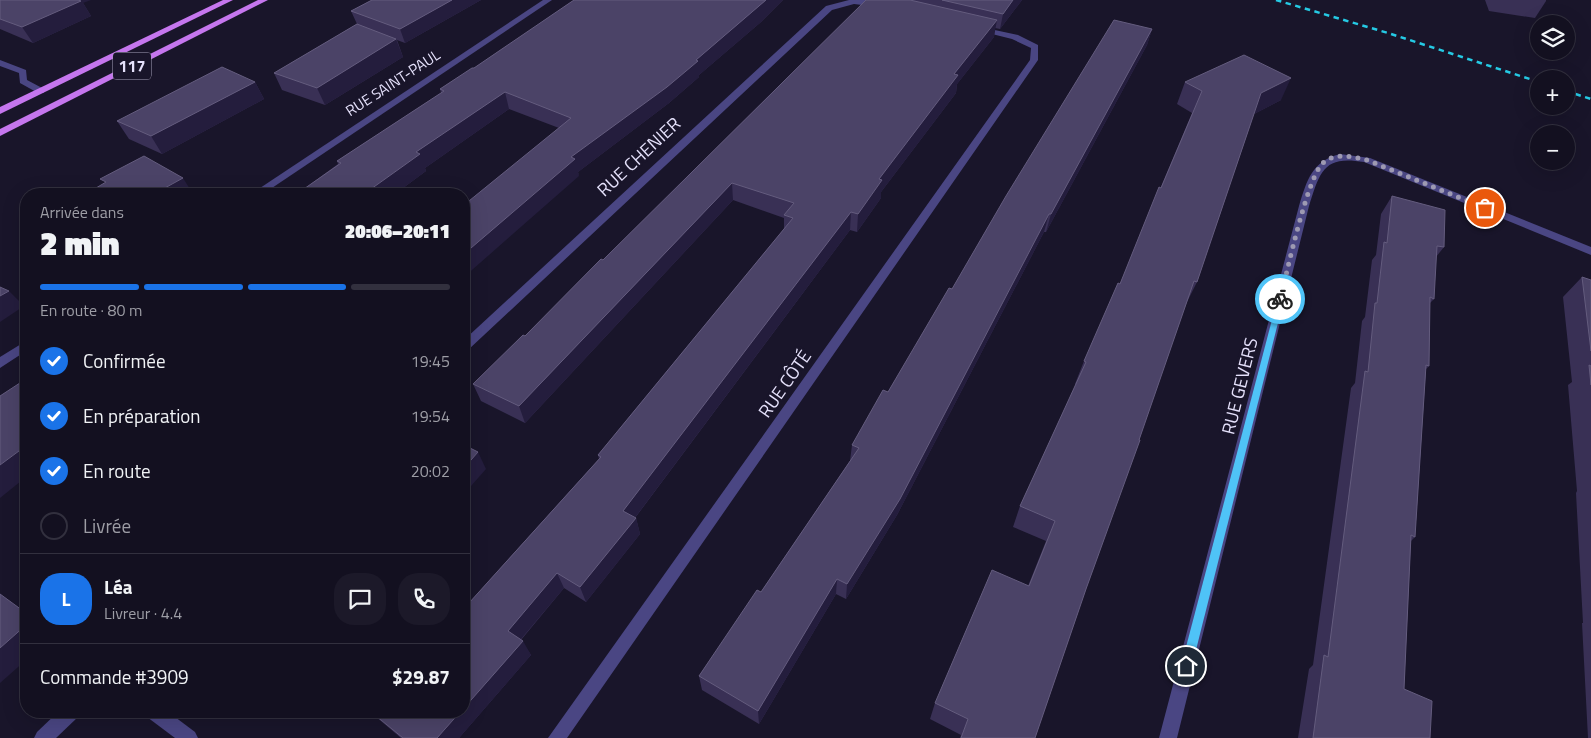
<!DOCTYPE html>
<html lang="fr">
<head>
<meta charset="utf-8">
<style>
  body { margin:0; font-family:"Titillium Web",sans-serif; background:#1c1929; color:#f1f3f6; height:100vh; display:flex; flex-direction:column; font-size:19px; white-space:nowrap }
  * { box-sizing:border-box; margin:0 }
  p { font-size:16px; color:#9d9da5 }
  .icon { flex:none; width:28px; height:28px; fill:none; stroke:currentColor; stroke-width:2; stroke-linecap:round; stroke-linejoin:round }
  .map { position:relative; flex:1; overflow:hidden }
  .side { position:absolute; left:20px; top:188px; width:450px; height:530px; display:flex; flex-direction:column; background:#131020; border-radius:20px; box-shadow:0 5px 20px #0002,0 0 0 1px #32303e }
  .side>* { flex:none }
  .tools { position:absolute; left:1530px; top:15px; display:grid; gap:10px }
  .tools a { display:grid; place-items:center; width:45px; height:45px; border-radius:50%; background:#131020; box-shadow:0 5px 20px #0002,0 0 0 1px #32303e; font-size:25px }
  .pin { position:absolute; display:grid; place-items:center; width:42px; height:42px; color:#fff; margin:-21px; border:2px solid #fff; border-radius:50%; box-shadow:0 1px 5px #0007 }
  .courier { position:absolute; display:grid; place-items:center; width:50px; height:50px; margin:-25px; border:4px solid #4fc3f7; border-radius:50%; background:#fff; color:#222; box-shadow:0 1px 6px #0007 }
  .overview em { font-style:normal; font-weight:800 }
  .overview div { display:flex; flex-direction:column-reverse }
  .overview { display:flex; align-items:center; justify-content:space-between; height:85px; padding:0 20px }
  h1 { font-size:32px; font-weight:800; line-height:38px }
  .bar { display:grid; grid-template-columns:repeat(4,1fr); gap:8px 5px; align-content:center; height:60px; padding:0 20px }
  .bar i { height:6px; border-radius:4px; background:#32303e }
  .bar .selected { background:#1a73e8 }
  .bar p { grid-column:span 4 }
  .line { display:flex; align-items:center; gap:12px; padding:0 20px; border-top:1px solid #32303e }
  .line div { flex:1 }
  .round { display:grid; place-items:center; flex:none; width:52px; height:52px; border-radius:20px; background:#1c1929 }
  ol { padding:0 20px; list-style:none }
  li { display:flex; align-items:center; gap:15px; height:55px }
  li p { margin-inline-start:auto }
  li .icon { padding:5px; border-radius:50%; background:#1a73e8; color:#fff; stroke-width:4 }
  li:last-child { color:#9d9da5 }
  li i { width:28px; height:28px; border:2px solid #32303e; border-radius:50% }
  .map>svg:first-child { display:block }
</style>
</head>
<body>
<div class="map">
<svg width="1591" height="738" viewBox="0 0 1591 738">
  <rect width="100%" height="100%" fill="#19152a"/>
  <g fill="none" stroke-linecap="round" stroke-linejoin="round">
    <g fill="#4a4683" fill-rule="evenodd">
      <path d="M 543,0 L 552,0 L 263,194 L 251,194 Z"/>
      <path d="M 849,0 L 865,0 L 883,5 L 879,7 L 854,4 L 832,10 L 468,350 L 464,351 L 464,340 L 826,6 Z"/>
      <path d="M 976,26 L 1018,35 L 1038,45 L 1038,60 L 567,738 L 548,738 L 1030,60 L 1031,48 L 1012,39 L 976,30 Z"/>
      <path d="M 0,60 L 26,70 L 27,80 L 44,89 L 44,93 L 38,93 L 20,83 L 19,73 L 0,66 Z"/>
      <path d="M 1340,154 L 1370,158 L 1591,247 L 1591,255 L 1364,162 C 1324,155 1320,171 1309,206 L 1177,738 L 1159,738 L 1299,206 C 1307,180 1312,161 1340,154 Z"/>
      <path d="M 26,341 L 26,351 L 0,368 L 0,357 Z"/>
      <path d="M 59,711 L 80,711 L 78,717 L 56,738 L 34,738 L 37,732 Z"/>
      <path d="M 145,711 L 167,711 L 195,732 L 198,738 L 175,738 L 147,717 Z"/>
    </g>
    <g fill="#c576ee" fill-rule="evenodd">
      <path d="M 223,0 L 233,0 L 0,114 L 0,107 Z"/>
      <path d="M 258,0 L 268,0 L 0,136 L 0,129 Z"/>
    </g>
    <g stroke="#25cae4" stroke-width="2.5" stroke-dasharray="5.5 4.5" stroke-linecap="butt">
      <path d="M 1276,0 L 1388,33 L 1539,82"/>
      <path d="M 1566,91 L 1591,99"/>
    </g>
  </g>
  <g fill="#393055">
    <path d="M 0,0 L 83,3 L 91,16 L 33,43 L 0,29 Z"/>
    <path d="M 372,0 L 481,0 L 405,43 L 397,40 L 403,57 L 325,105 L 282,90 L 274,73 L 357,24 L 351,11 Z"/>
    <path d="M 574,0 L 783,0 L 761,22 L 699,75 L 699,77 L 669,103 L 578,172 L 579,176 L 559,128 L 509,109 L 425,168 L 426,171 L 395,194 L 303,194 L 301,191 L 338,164 L 337,161 L 441,93 L 440,89 L 474,68 Z"/>
    <path d="M 884,0 L 1022,0 L 1000,29 L 995,28 L 994,37 L 957,84 L 956,93 L 881,192 L 881,198 L 857,232 L 850,230 L 635,518 L 636,518 L 640,534 L 586,602 L 564,588 L 521,640 L 531,655 L 459,738 L 401,738 L 369,711 L 464,711 L 469,603 L 599,459 L 598,455 L 784,229 L 784,218 L 733,200 L 525,423 L 481,401 L 473,384 L 525,336 L 603,260 Z"/>
    <path d="M 1485,0 L 1546,0 L 1546,1 L 1535,18 L 1489,11 Z"/>
    <path d="M 1152,29 L 1147,45 L 1046,232 L 1044,232 L 897,515 L 846,599 L 836,594 L 759,724 L 702,690 L 699,676 L 761,592 L 850,461 L 852,445 L 888,392 L 952,289 Z"/>
    <path d="M 255,82 L 264,99 L 162,154 L 129,139 L 117,121 Z"/>
    <path d="M 1185,82 L 1281,100 L 1254,114 L 1197,282 L 1186,304 L 1086,589 L 1035,738 L 960,738 L 961,735 L 930,719 L 935,703 L 1028,586 L 1046,541 L 1013,527 L 1020,506 L 1076,384 L 1075,384 L 1084,361 L 1120,284 L 1192,113 L 1177,104 Z"/>
    <path d="M 1392,196 L 1444,247 L 1436,257 L 1434,299 L 1430,303 L 1429,366 L 1426,369 L 1415,537 L 1411,541 L 1404,689 L 1430,738 L 1298,738 L 1309,669 L 1313,665 L 1351,388 L 1355,383 L 1362,321 L 1365,317 L 1372,260 L 1376,255 L 1381,214 Z"/>
    <path d="M 26,228 L 26,238 L 20,231 Z"/>
    <path d="M 1582,277 L 1591,280 L 1591,738 L 1588,738 L 1582,623 L 1583,623 L 1576,493 L 1577,491 L 1568,385 L 1572,382 L 1563,297 Z"/>
  </g>
  <g fill="#241d3d">
    <path d="M 65,0 L 91,0 L 83,3 L 91,16 L 33,43 L 22,27 Z"/>
    <path d="M 452,0 L 481,0 L 405,43 L 400,29 Z"/>
    <path d="M 766,0 L 783,0 L 761,22 L 699,75 L 699,77 L 669,103 L 578,172 L 579,176 L 464,277 L 464,254 L 571,157 L 696,60 Z"/>
    <path d="M 1013,0 L 1022,0 L 1000,29 L 1003,14 Z"/>
    <path d="M 997,20 L 994,37 L 957,84 L 956,93 L 881,192 L 881,198 L 857,232 L 858,214 L 879,179 L 954,74 Z"/>
    <path d="M 1152,29 L 1147,45 L 1046,232 L 1051,214 Z"/>
    <path d="M 396,39 L 403,57 L 325,105 L 317,88 Z"/>
    <path d="M 1291,78 L 1281,100 L 1250,116 L 1261,93 Z"/>
    <path d="M 255,82 L 264,99 L 162,154 L 151,136 Z"/>
    <path d="M 505,92 L 509,109 L 425,168 L 426,171 L 395,194 L 364,194 L 416,152 Z"/>
    <path d="M 183,178 L 193,194 L 154,194 Z"/>
    <path d="M 732,183 L 733,200 L 525,423 L 519,406 Z"/>
    <path d="M 851,212 L 850,230 L 628,527 L 623,511 Z"/>
    <path d="M 1049,214 L 1044,232 L 897,515 L 846,599 L 847,584 Z"/>
    <path d="M 9,291 L 24,306 L 0,322 L 0,296 Z"/>
    <path d="M 23,448 L 26,451 L 26,477 L 0,498 L 0,465 Z"/>
    <path d="M 478,452 L 486,469 L 464,494 L 464,468 Z"/>
    <path d="M 464,501 L 467,507 L 464,510 Z"/>
    <path d="M 636,518 L 640,534 L 586,602 L 580,587 Z"/>
    <path d="M 557,573 L 564,588 L 516,645 L 508,631 Z"/>
    <path d="M 837,579 L 836,594 L 759,724 L 758,711 Z"/>
    <path d="M 26,625 L 26,660 L 0,683 L 0,648 Z"/>
    <path d="M 523,641 L 531,655 L 459,738 L 437,738 L 461,711 L 464,711 L 464,708 Z"/>
  </g>
  <g fill="#4b4367" stroke="#645c7e">
    <path d="M 0,0 L 78,0 L 81,1 L 22,27 L 0,19 Z"/>
    <path d="M 372,0 L 452,0 L 400,29 L 351,11 Z"/>
    <path d="M 574,0 L 766,0 L 696,60 L 698,61 L 667,87 L 571,157 L 575,159 L 464,254 L 464,205 L 571,118 L 505,92 L 416,152 L 420,154 L 364,194 L 309,194 L 301,191 L 341,163 L 337,161 L 444,91 L 440,89 L 472,68 L 474,68 Z"/>
    <path d="M 866,0 L 910,0 L 997,20 L 954,74 L 958,75 L 879,179 L 882,180 L 858,214 L 851,212 L 623,511 L 636,518 L 580,587 L 557,573 L 508,631 L 523,641 L 464,708 L 464,600 L 469,603 L 601,457 L 598,455 L 793,218 L 784,215 L 794,203 L 732,183 L 519,406 L 473,384 L 523,335 L 525,336 L 601,259 L 603,260 Z"/>
    <path d="M 942,0 L 1013,0 L 1003,14 Z"/>
    <path d="M 1114,20 L 1152,29 L 1051,214 L 1049,214 L 900,499 L 847,584 L 837,579 L 758,711 L 699,676 L 757,590 L 761,592 L 859,448 L 852,445 L 883,390 L 888,392 L 949,288 L 952,289 L 1006,196 Z"/>
    <path d="M 357,24 L 396,39 L 317,88 L 274,73 Z"/>
    <path d="M 1244,55 L 1291,78 L 1261,93 L 1197,282 L 1194,281 L 1139,440 L 1140,440 L 1086,589 L 1035,738 L 961,738 L 968,719 L 935,703 L 992,570 L 1029,586 L 1055,521 L 1020,506 L 1086,362 L 1084,361 L 1118,283 L 1120,284 L 1159,187 L 1161,188 L 1202,91 L 1185,82 Z"/>
    <path d="M 222,67 L 255,82 L 151,136 L 117,121 Z"/>
    <path d="M 144,156 L 183,178 L 154,194 L 86,194 L 106,182 L 100,179 Z"/>
    <path d="M 1392,196 L 1445,210 L 1444,247 L 1437,246 L 1434,299 L 1430,297 L 1429,366 L 1426,365 L 1415,537 L 1411,535 L 1404,689 L 1432,701 L 1430,738 L 1313,738 L 1324,655 L 1328,657 L 1365,371 L 1368,372 L 1375,303 L 1377,303 L 1384,242 L 1387,243 Z"/>
    <path d="M 26,228 L 26,235 L 20,231 Z"/>
    <path d="M 1582,277 L 1591,280 L 1591,351 Z"/>
    <path d="M 0,287 L 9,291 L 0,296 Z"/>
    <path d="M 1589,365 L 1591,366 L 1591,385 Z"/>
    <path d="M 26,379 L 26,450 L 23,448 L 0,465 L 0,396 Z"/>
    <path d="M 464,445 L 478,452 L 464,468 Z"/>
    <path d="M 0,594 L 26,613 L 26,625 L 0,648 Z"/>
    <path d="M 370,711 L 461,711 L 437,738 L 403,738 Z"/>
  </g>
  <path fill="#4fc3f7" d="M 1278,297 L 1284,299 L 1192,666 L 1190,669 L 1186,671 L 1183,669 L 1181,666 Z"/>
  <g fill="none" stroke-linecap="round" stroke-linejoin="round">
    <path stroke="#9e9ab2" stroke-width="5" stroke-dasharray="0 9" d="M 1280,299 C 1287,274 1307,177 1323,163 C 1335,152 1353,157 1367,160 L 1485,208"/>
  </g>
  <g text-anchor="middle" stroke-width="5" stroke-linejoin="round" paint-order="stroke">
    <g font-size="15" fill="#e5e1fb" stroke="#19152a">
      <text transform="translate(393 83) rotate(-33)" y="5">RUE SAINT-PAUL</text>
    </g>
    <rect fill="#19152a" stroke="#a8a4bc" stroke-width="1" x="113" y="52.5" width="38" height="27" rx="4"/>
    <g font-size="16" font-weight="bold" fill="#e5e1fb">
      <text x="132" y="72">117</text>
    </g>
    <g font-size="18" fill="#e5e1fb" stroke="#19152a">
      <text transform="translate(639 157) rotate(-43)" y="6">RUE CHENIER</text>
      <text transform="translate(785 384) rotate(-55)" y="6">RUE CÔTÉ</text>
      <text transform="translate(1240 386) rotate(-76)" y="6">RUE GEVERS</text>
    </g>
  </g>
</svg>
<div class="tools">
<a><svg class="icon" aria-label="layers" viewBox="0 0 24 24"><path d="M12 4l9 5-9 5-9-5zM3 14l9 5 9-5"/></svg></a>
<a>+</a>
<a>−</a>
</div>
<div class="pin" style="left:1485px;top:208px;background:#ea580c"><svg class="icon" aria-label="bag" viewBox="0 0 24 24"><path d="M5 8h14l-1 12H6zM9 8a3 3 0 0 1 6 0"/></svg></div>
<div class="pin" style="left:1186px;top:666px;background:#1f2937"><svg class="icon" aria-label="home" viewBox="0 0 24 24"><path d="M3 11l9-7 9 7M6 9v11h12V9"/></svg></div>
<div class="courier" style="left:1280px;top:299px"><svg class="icon" aria-label="bike" viewBox="0 0 24 24"><circle cx="6" cy="16" r="4"/><circle cx="18" cy="16" r="4"/><path d="M6 16l4-8h5l3 8M10 8l3 8H6M13 5h3"/></svg></div>
<section class="side">
<div class="overview"><div><h1>2 min</h1><p>Arrivée dans</p></div><em>20:06–20:11</em></div>
<div class="bar"><i class="selected"></i><i class="selected"></i><i class="selected"></i><i></i><p>En route · 80 m</p></div>
<ol>
<li><svg class="icon" aria-label="check" viewBox="0 0 24 24"><path d="M5 12l5 5 9-10"/></svg>Confirmée<p>19:45</p></li>
<li><svg class="icon" aria-label="check" viewBox="0 0 24 24"><path d="M5 12l5 5 9-10"/></svg>En préparation<p>19:54</p></li>
<li><svg class="icon" aria-label="check" viewBox="0 0 24 24"><path d="M5 12l5 5 9-10"/></svg>En route<p>20:02</p></li>
<li><i></i>Livrée</li>
</ol>
<div class="line" style="height:90px"><b class="round" style="background:#1a73e8;color:#fff">L</b><div><b>Léa</b><p>Livreur · 4.4</p></div><a class="round"><svg class="icon" aria-label="chat" viewBox="0 0 24 24"><path d="M4 5h16v11H9l-5 4z"/></svg></a><a class="round"><svg class="icon" aria-label="phone" viewBox="0 0 24 24"><path d="M5 4h4l2 5-3 2q2 4 5 5l2-3 5 2v4C11 20 4 13 5 4z"/></svg></a></div>
<div class="line" style="height:65px"><div>Commande #3909</div><b>$29.87</b></div>
</section>
</div>
</body>
</html>
